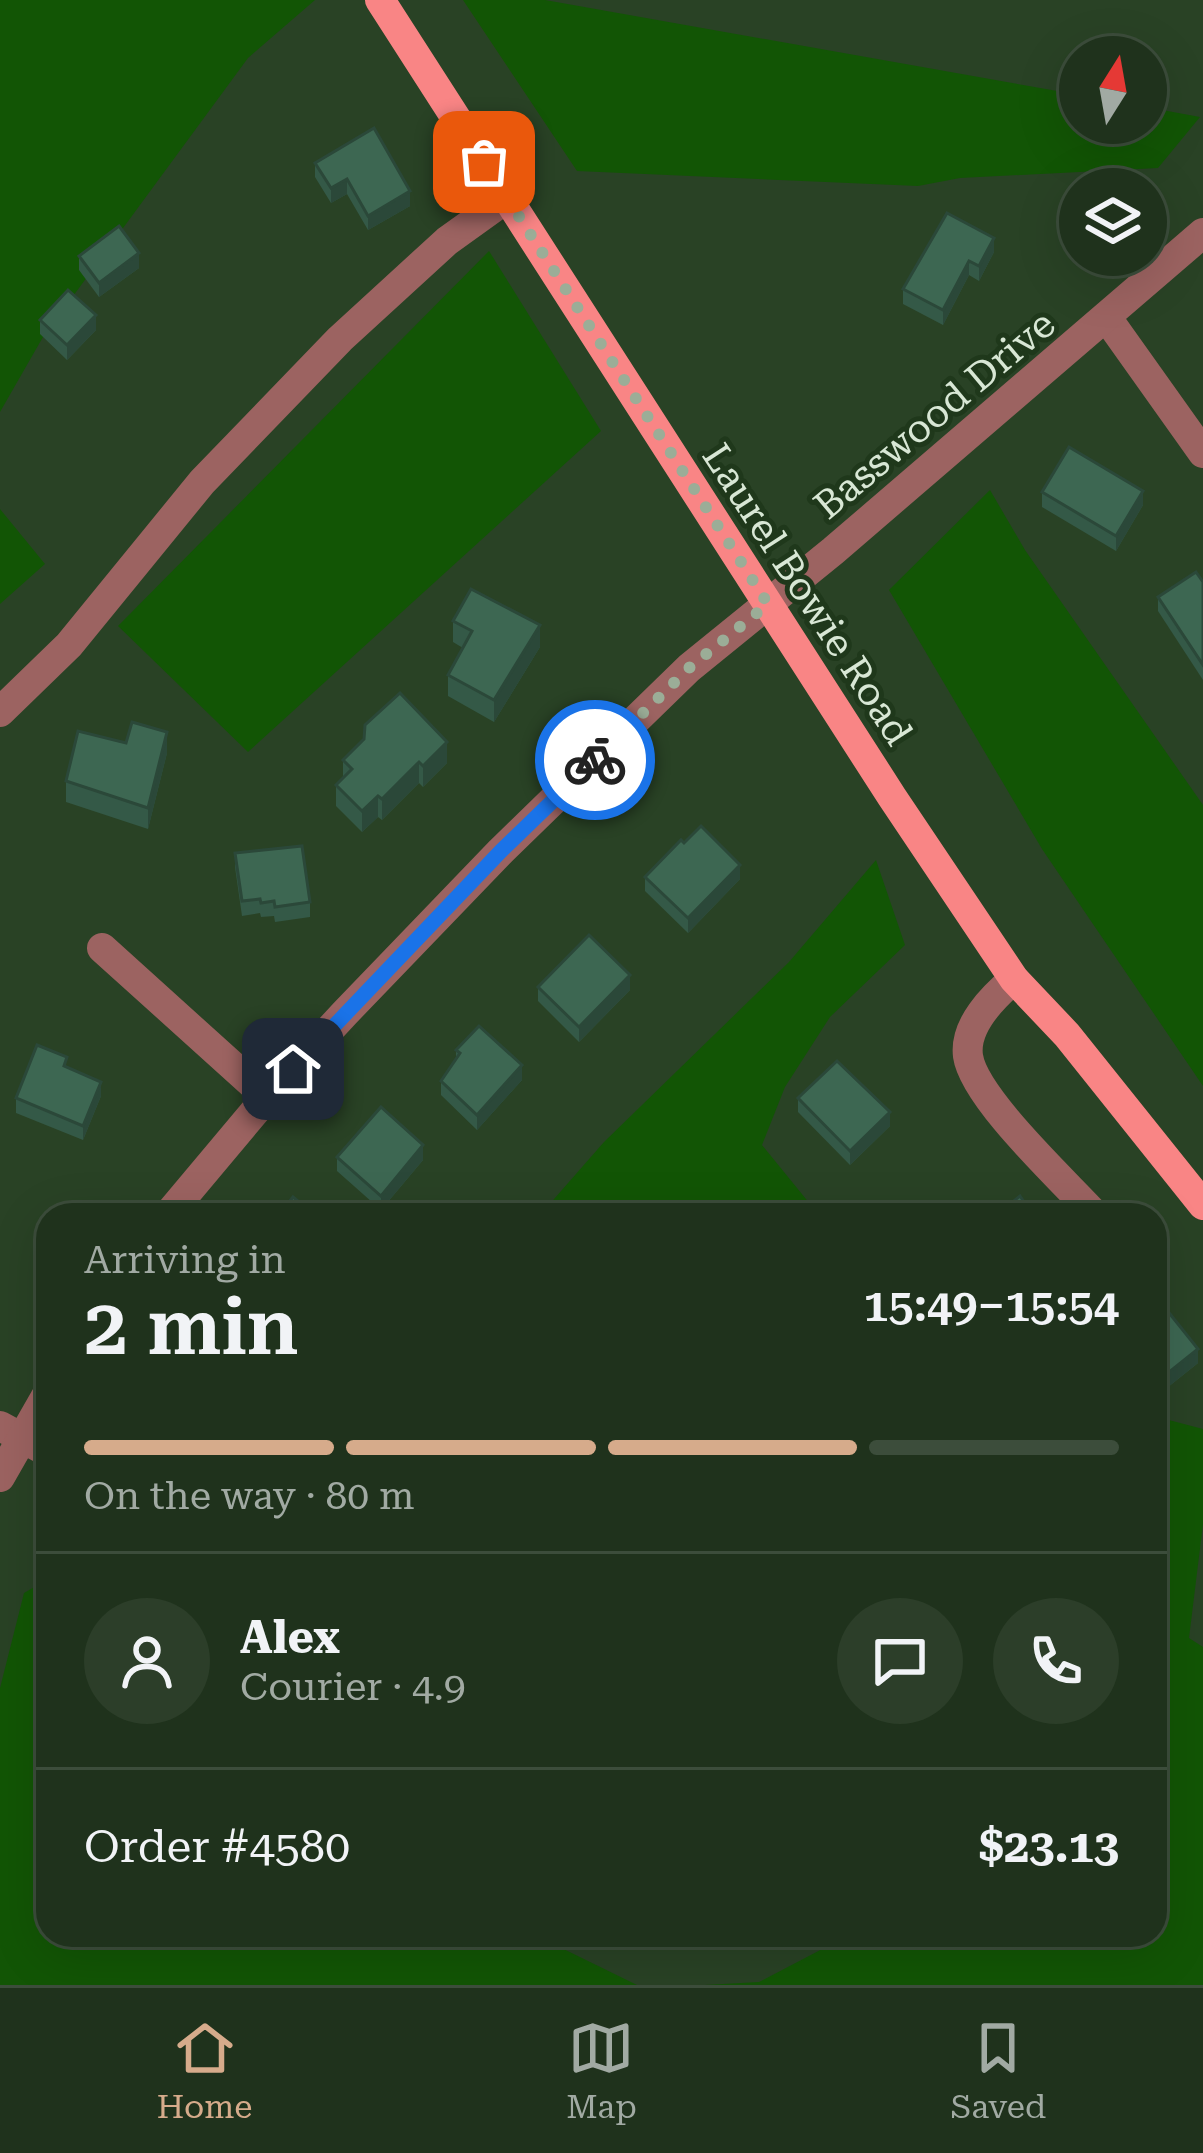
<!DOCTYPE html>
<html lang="en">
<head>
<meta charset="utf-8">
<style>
  body { margin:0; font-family:"Roboto Serif",serif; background:#2c3e29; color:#f1f3f6; height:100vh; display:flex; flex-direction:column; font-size:45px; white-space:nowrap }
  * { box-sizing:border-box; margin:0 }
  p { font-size:39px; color:#a1aaa3 }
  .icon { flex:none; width:66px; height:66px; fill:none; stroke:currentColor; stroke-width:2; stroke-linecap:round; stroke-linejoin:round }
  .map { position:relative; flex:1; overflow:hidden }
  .details { position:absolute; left:36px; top:1203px; width:1131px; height:744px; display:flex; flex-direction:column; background:#1f321c; border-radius:36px; box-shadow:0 12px 48px #0002,0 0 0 3px #3c4d3b }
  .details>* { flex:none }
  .needle { width:78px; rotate:11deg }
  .fabs { position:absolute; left:1059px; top:36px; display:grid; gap:24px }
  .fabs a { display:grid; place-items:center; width:108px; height:108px; border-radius:50%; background:#1f321c; box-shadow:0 12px 48px #0002,0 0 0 3px #3c4d3b; font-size:60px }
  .pin { position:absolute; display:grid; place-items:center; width:102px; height:102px; color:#fff; margin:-51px; border-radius:24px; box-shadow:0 6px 18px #0006 }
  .courier { position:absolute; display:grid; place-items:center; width:120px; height:120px; margin:-60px; border:9px solid #1a73e8; border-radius:50%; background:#fff; color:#222; box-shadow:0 3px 15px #0007 }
  .overview em { font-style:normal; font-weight:600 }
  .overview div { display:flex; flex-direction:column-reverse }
  .overview { display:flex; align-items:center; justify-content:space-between; height:204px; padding:0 48px }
  h1 { font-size:78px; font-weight:600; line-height:90px }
  .bar { display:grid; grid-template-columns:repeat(4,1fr); gap:18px 12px; align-content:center; height:144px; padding:0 48px }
  .bar i { height:15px; border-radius:9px; background:#3c4d3b }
  .bar .selected { background:#d6ab8b }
  .bar p { grid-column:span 4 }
  .line { display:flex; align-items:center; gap:30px; padding:0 48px; border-top:3px solid #3c4d3b }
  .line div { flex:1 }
  .round { display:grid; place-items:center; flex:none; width:126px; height:126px; border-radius:63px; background:#2c3e29 }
  .dock { display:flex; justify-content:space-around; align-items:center; height:168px; border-top:3px solid #3c4d3b; background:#1f321c; font-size:33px; color:#a1aaa3 }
  .dock a { display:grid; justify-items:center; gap:6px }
  .dock .selected { color:#d6ab8b }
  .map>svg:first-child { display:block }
</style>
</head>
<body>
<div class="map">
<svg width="1203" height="1985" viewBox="0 0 1203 1985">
  <rect width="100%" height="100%" fill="#294225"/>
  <g fill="#125505">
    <path d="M 0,0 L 315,0 L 248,58 L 43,337 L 0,412 Z"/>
    <path d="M 463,0 L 545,0 L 1080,95 L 1080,123 L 1146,123 L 1146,107 L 1200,117 L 1158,168 L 960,178 L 918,186 L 577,171 Z"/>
    <path d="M 489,251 L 601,431 L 248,752 L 118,626 Z"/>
    <path d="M 990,490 L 1025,550 L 1203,805 L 1203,1086 L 1042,849 L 889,590 Z"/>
    <path d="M 0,509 L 45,564 L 0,604 Z"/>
    <path d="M 876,860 L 905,945 L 830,1017 L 785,1087 L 762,1145 L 819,1215 L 540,1215 L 604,1142 L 789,962 Z"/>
    <path d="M 1165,1419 L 1203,1429 L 1203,1524 L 1189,1638 L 1203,1647 L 1203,1985 L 705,1985 L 759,1982 L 849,1935 L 1155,1935 L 1155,1420 Z"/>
    <path d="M 48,1579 L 48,1935 L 535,1935 L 637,1985 L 0,1985 L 0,1688 L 24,1593 Z"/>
  </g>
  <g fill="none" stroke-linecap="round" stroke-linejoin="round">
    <g stroke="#9c6361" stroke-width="30">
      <path d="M 1107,318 L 1203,453"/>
      <path d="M 0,712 L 69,645 L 202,482 L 340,339 L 447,241 L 507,198"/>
      <path d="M 102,948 L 267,1097"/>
      <path d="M 1014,979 C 993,997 964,1025 968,1056 C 974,1098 1064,1181 1095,1215"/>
      <path d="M 168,1215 L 267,1097 L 345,1013 L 501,851 L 689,668 L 833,551 L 1203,233"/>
      <path d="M 0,1426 L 48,1452"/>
      <path d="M 0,1477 L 48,1393"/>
    </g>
    <path stroke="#f98585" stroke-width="30" d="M 380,0 L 892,797 L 1014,979 L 1067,1035 L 1203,1205"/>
  </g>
  <g fill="#345947">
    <path d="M 315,163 L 410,206 L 368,230 L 347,194 L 331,203 L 315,177 Z"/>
    <path d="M 947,213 L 994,252 L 979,281 L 969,275 L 943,325 L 903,304 L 903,289 Z"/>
    <path d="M 79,256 L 139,268 L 99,297 L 79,270 Z"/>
    <path d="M 40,320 L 96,330 L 67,360 L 40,334 Z"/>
    <path d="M 1042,492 L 1143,505 L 1116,551 L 1042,507 Z"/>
    <path d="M 1203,582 L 1203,680 L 1158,611 L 1158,597 Z"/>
    <path d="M 453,621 L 540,647 L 494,722 L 448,696 L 448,675 L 463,648 L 453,642 Z"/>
    <path d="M 167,753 L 148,829 L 66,802 L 66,781 Z"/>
    <path d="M 343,760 L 447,763 L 423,787 L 419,783 L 382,820 L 378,817 L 362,832 L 336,806 L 336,785 L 343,779 Z"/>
    <path d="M 235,853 L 310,902 L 310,917 L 275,922 L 274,916 L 261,917 L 260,913 L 242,916 L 235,867 Z"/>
    <path d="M 645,877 L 740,879 L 688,933 L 645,891 Z"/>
    <path d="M 538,987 L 630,990 L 579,1042 L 538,1001 Z"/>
    <path d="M 456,1050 L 522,1080 L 477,1130 L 441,1095 L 441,1081 L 456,1059 Z"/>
    <path d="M 67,1068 L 101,1096 L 83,1140 L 16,1113 L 16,1098 Z"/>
    <path d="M 798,1098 L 890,1126 L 850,1165 L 798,1112 Z"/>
    <path d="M 337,1157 L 423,1160 L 381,1210 L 337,1171 Z"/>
    <path d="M 1155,1317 L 1198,1363 L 1163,1391 L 1155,1381 Z"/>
    <path d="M 629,1935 L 659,1935 L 656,1944 Z"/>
    <path d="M 697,1935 L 717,1935 L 715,1941 Z"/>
  </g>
  <g fill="#2b4839">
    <path d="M 347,179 L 347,194 L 331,203 L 331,188 Z"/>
    <path d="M 410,191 L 410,206 L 368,230 L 368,216 Z"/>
    <path d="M 994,238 L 994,252 L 979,281 L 979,266 Z"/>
    <path d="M 139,253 L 139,268 L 99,297 L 99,283 Z"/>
    <path d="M 969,261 L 969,275 L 943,325 L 943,310 Z"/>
    <path d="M 96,315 L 96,330 L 67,360 L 67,345 Z"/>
    <path d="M 1143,491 L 1143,505 L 1116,551 L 1116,536 Z"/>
    <path d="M 540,625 L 540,647 L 494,722 L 494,700 Z"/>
    <path d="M 167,732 L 167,753 L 148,829 L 148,808 Z"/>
    <path d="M 447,742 L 447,763 L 423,787 L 423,766 Z"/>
    <path d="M 419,762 L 419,783 L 382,820 L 382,799 Z"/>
    <path d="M 378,796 L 378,817 L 362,832 L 362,811 Z"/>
    <path d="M 740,865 L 740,879 L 688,933 L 688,918 Z"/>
    <path d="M 630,975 L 630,990 L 579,1042 L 579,1027 Z"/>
    <path d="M 522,1065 L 522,1080 L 477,1130 L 477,1115 Z"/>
    <path d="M 101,1082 L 101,1096 L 83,1140 L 83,1126 Z"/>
    <path d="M 890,1112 L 890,1126 L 850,1165 L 850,1151 Z"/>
    <path d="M 423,1145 L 423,1160 L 381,1210 L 381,1196 Z"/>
    <path d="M 1198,1349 L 1198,1363 L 1163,1391 L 1163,1377 Z"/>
  </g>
  <g fill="#3d6752" stroke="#2b4839" stroke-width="3">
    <path d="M 374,128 L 410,191 L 368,216 L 347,179 L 331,188 L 315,163 Z"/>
    <path d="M 947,213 L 994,238 L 979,266 L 969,261 L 943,310 L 903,289 Z"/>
    <path d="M 119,226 L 139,253 L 99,283 L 79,256 Z"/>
    <path d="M 68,290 L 96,315 L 67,345 L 40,320 Z"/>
    <path d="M 1069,447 L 1143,491 L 1116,536 L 1042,492 Z"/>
    <path d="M 1196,572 L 1203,582 L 1203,665 L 1158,597 Z"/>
    <path d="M 471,589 L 540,625 L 494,700 L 448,675 L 472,631 L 453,621 Z"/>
    <path d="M 400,693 L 447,742 L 423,766 L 419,762 L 382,799 L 378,796 L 362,811 L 336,785 L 352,769 L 343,760 L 364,739 L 365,725 Z"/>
    <path d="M 132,722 L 167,732 L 148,808 L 66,781 L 78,731 L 126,743 Z"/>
    <path d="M 701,826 L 740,865 L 688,918 L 645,877 L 681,840 L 684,843 Z"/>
    <path d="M 302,846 L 310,902 L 275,907 L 274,901 L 261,903 L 260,899 L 242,901 L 235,853 Z"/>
    <path d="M 589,935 L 630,975 L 579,1027 L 538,987 Z"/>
    <path d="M 479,1026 L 522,1065 L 477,1115 L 441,1081 L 460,1053 L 456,1050 Z"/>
    <path d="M 37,1045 L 67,1057 L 64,1066 L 101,1082 L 83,1126 L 16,1098 Z"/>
    <path d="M 837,1061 L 890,1112 L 850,1151 L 798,1098 Z"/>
    <path d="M 381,1107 L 423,1145 L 381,1196 L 337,1157 Z"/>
    <path d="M 1020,1196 L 1033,1215 L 996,1215 Z"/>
    <path d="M 293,1197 L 315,1215 L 279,1215 Z"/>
    <path d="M 1166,1309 L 1198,1349 L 1163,1377 L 1155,1367 L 1155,1317 Z"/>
  </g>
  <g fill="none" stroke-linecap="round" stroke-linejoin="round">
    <path stroke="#9bad97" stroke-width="12" stroke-dasharray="0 21.6" d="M 484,162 L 768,604 L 689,668 L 595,760"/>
    <path stroke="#1a73e8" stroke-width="15" d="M 293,1069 L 501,851 L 595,760"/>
  </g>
  <g text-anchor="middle" stroke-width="10" stroke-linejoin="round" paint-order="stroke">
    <g font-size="39" fill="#d8e7d5" stroke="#1f381b">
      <text transform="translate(934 414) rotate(-40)" y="14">Basswood Drive</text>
      <text transform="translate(808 594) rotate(57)" y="14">Laurel Bowie Road</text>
    </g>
  </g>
</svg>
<div class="fabs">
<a><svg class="needle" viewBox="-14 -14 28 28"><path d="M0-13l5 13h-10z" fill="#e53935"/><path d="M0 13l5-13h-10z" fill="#a1aaa3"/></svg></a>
<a><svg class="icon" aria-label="layers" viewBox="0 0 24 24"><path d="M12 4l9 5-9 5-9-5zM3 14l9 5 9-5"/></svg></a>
</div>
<div class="pin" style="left:484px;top:162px;background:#ea580c"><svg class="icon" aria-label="bag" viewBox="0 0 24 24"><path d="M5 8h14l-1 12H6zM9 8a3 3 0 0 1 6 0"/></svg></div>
<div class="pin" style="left:293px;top:1069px;background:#1f2937"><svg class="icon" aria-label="home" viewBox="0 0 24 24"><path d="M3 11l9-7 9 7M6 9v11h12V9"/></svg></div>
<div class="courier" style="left:595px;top:760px"><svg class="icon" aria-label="bike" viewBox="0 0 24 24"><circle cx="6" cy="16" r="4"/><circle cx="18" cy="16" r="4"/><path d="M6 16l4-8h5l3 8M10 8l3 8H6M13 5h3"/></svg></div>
<section class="details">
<div class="overview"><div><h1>2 min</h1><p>Arriving in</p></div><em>15:49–15:54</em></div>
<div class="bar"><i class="selected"></i><i class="selected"></i><i class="selected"></i><i></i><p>On the way · 80 m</p></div>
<div class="line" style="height:216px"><a class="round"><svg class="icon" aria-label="person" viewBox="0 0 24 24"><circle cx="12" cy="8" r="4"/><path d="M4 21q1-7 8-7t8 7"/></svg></a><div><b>Alex</b><p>Courier · 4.9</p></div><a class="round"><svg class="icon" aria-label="chat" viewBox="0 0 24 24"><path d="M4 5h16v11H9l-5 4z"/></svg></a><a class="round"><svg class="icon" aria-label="phone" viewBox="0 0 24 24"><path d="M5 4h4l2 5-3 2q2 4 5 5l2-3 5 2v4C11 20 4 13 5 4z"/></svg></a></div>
<div class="line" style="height:156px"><div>Order #4580</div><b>$23.13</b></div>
</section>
</div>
<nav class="dock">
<a class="selected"><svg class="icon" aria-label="home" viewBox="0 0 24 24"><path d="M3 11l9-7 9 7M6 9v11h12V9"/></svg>Home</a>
<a><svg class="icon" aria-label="map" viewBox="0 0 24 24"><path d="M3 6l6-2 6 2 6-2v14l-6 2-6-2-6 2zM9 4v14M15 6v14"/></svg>Map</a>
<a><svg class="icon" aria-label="saved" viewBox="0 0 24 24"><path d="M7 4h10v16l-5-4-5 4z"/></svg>Saved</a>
</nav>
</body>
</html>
